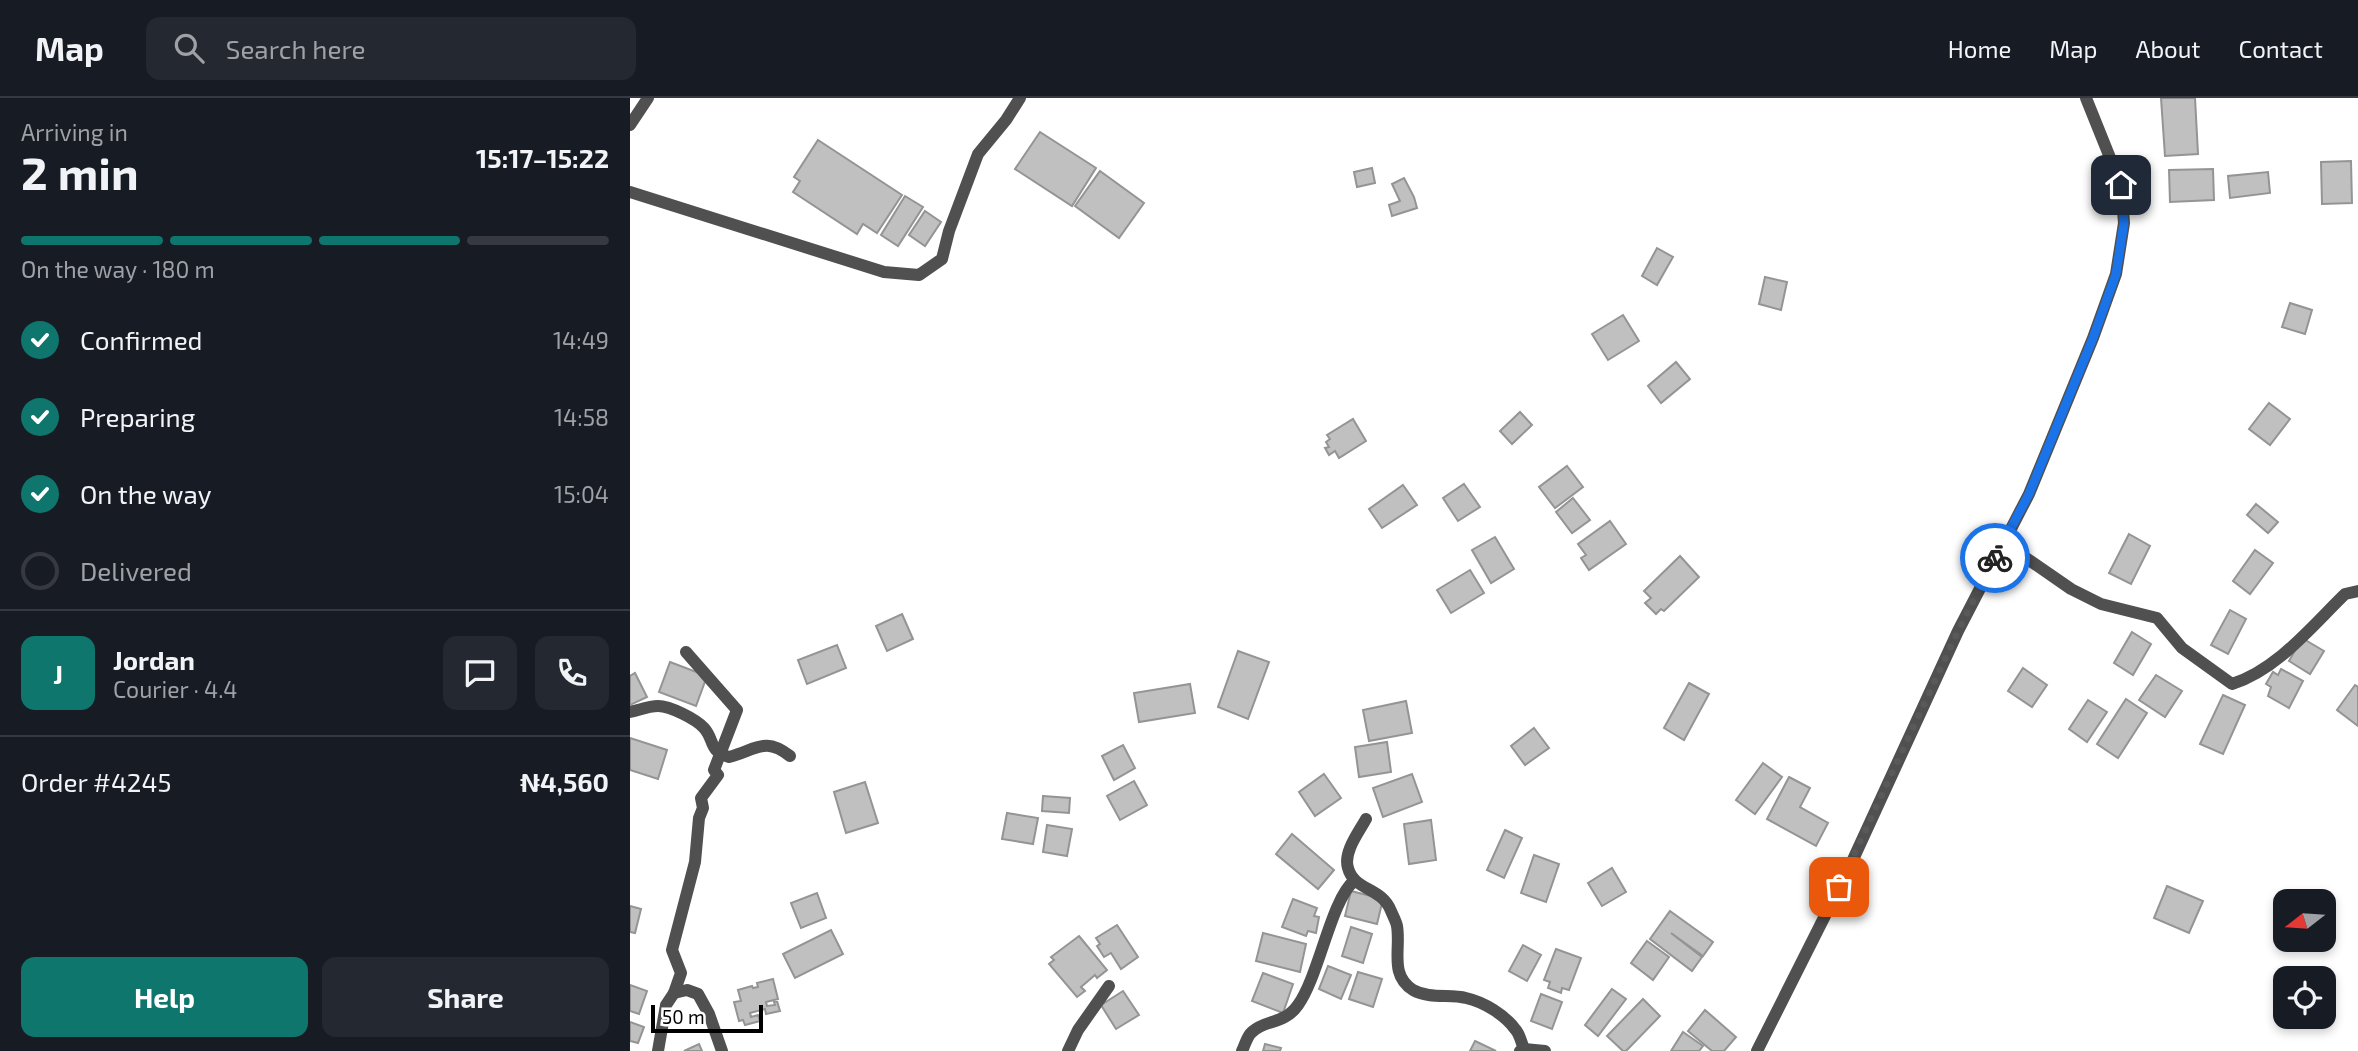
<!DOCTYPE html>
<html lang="en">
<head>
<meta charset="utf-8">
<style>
  body { margin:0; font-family:"Exo 2",sans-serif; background:#242831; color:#f1f3f6; height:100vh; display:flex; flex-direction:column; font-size:26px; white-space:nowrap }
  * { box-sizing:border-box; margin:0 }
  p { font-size:23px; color:#9ea1a6 }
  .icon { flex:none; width:38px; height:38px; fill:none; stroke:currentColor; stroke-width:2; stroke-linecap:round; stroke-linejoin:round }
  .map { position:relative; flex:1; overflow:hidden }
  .side { display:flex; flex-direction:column; background:#171b24; width:630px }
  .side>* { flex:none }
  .needle { width:46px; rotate:253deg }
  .buttons { position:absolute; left:1643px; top:791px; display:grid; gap:14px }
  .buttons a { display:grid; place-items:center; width:63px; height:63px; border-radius:14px; background:#171b24; box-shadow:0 4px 10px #0003; font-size:35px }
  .scale { position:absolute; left:21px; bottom:18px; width:112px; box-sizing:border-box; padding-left:7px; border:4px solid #000; border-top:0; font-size:19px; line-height:24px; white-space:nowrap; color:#000; -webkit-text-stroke:5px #fff; paint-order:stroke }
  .pin { position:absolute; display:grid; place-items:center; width:60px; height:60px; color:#fff; margin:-30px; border-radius:14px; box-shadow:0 4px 10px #0006 }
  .courier { position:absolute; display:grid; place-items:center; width:70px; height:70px; margin:-35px; border:5px solid #1a73e8; border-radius:50%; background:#fff; color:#222; box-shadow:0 2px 9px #0007 }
  .head em { font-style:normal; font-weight:700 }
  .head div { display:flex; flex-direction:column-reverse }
  .head { display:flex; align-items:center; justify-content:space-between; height:119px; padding:0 21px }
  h1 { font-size:46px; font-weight:700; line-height:52px }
  .bar { display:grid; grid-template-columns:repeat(4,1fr); gap:10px 7px; align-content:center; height:84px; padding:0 21px }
  .bar i { height:9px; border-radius:5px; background:#363941 }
  .bar .on { background:#0f766e }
  .bar p { grid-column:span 4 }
  .line { display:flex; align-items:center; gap:18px; padding:0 21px; border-top:2px solid #363941 }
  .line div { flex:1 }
  .round { display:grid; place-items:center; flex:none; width:74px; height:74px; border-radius:14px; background:#242831 }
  ol { padding:0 21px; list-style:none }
  li { display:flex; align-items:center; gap:21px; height:77px }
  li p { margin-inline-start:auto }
  li .icon { padding:7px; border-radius:50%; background:#0f766e; color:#fff; stroke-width:4 }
  li:last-child { color:#9ea1a6 }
  li i { width:38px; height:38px; border:4px solid #363941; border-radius:50% }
  .button { display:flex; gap:14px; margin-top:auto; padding:14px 21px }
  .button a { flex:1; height:80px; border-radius:14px; background:#0f766e; color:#fff; font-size:28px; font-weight:700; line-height:80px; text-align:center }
  .button a+a { background:#242831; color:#f1f3f6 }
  header { display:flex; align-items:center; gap:42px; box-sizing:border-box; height:98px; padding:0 35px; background:#171b24; border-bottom:2px solid #363941 }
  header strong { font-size:33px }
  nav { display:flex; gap:38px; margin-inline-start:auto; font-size:24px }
  .search { width:490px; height:63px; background:#242831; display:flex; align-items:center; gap:18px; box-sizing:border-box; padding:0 24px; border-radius:14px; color:#9ea1a6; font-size:26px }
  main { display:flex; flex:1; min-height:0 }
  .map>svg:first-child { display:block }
</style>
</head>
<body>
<header>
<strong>Map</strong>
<div class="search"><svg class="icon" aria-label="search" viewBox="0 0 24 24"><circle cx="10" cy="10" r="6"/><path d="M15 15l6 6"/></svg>Search here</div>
<nav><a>Home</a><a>Map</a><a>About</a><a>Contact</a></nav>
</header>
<main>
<section class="side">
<div class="head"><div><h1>2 min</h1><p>Arriving in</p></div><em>15:17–15:22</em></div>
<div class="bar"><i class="on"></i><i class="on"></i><i class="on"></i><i></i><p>On the way · 180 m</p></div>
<ol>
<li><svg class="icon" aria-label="check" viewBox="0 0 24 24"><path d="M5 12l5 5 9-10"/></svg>Confirmed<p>14:49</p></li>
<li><svg class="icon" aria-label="check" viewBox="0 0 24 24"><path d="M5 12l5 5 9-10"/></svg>Preparing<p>14:58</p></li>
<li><svg class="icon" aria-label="check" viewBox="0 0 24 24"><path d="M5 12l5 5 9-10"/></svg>On the way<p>15:04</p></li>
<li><i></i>Delivered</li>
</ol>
<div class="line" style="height:126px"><b class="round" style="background:#0f766e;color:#fff">J</b><div><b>Jordan</b><p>Courier · 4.4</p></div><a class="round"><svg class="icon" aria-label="chat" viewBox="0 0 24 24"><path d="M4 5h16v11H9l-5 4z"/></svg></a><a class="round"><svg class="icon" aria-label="phone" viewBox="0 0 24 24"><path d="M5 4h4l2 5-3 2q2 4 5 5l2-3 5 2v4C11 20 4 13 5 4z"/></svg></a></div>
<div class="line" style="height:91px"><div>Order #4245</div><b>₦4,560</b></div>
<div class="button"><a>Help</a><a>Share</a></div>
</section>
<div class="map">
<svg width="1728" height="953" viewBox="0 0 1728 953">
  <rect width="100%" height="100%" fill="#fff"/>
  <g fill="#c0c0c0" stroke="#949494" stroke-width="2">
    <path d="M 1531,0 L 1565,0 L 1568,56 L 1535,58 Z"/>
    <path d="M 410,34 L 466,70 L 442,108 L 385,71 Z"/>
    <path d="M 188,42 L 272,97 L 247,135 L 233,126 L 227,136 L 163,94 L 170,83 L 164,79 Z"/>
    <path d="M 1721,63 L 1722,105 L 1692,106 L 1691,64 Z"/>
    <path d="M 742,70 L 745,85 L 727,89 L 724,74 Z"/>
    <path d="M 1583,71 L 1584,102 L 1540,104 L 1539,72 Z"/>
    <path d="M 470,73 L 514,105 L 489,140 L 445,108 Z"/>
    <path d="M 1638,74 L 1640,95 L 1600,100 L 1598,78 Z"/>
    <path d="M 774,80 L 784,99 L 787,110 L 762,118 L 759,107 L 770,103 L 762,86 Z"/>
    <path d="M 275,98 L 293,109 L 268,148 L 251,137 Z"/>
    <path d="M 295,113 L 311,124 L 295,148 L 279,137 Z"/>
    <path d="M 1027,150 L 1043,159 L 1027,187 L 1012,178 Z"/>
    <path d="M 1135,179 L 1157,184 L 1151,212 L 1129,206 Z"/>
    <path d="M 1660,205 L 1682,212 L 1675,236 L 1652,229 Z"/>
    <path d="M 993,217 L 1009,243 L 978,262 L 962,236 Z"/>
    <path d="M 1046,264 L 1060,281 L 1031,305 L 1018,288 Z"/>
    <path d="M 1639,305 L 1660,321 L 1640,347 L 1619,331 Z"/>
    <path d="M 890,314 L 902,327 L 882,346 L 870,333 Z"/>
    <path d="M 723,321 L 736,343 L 709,360 L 705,353 L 699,357 L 695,350 L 699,349 L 696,344 L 700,341 L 697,337 Z"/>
    <path d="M 937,368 L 953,389 L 925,410 L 909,389 Z"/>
    <path d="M 834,386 L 850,409 L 828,423 L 813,400 Z"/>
    <path d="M 773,387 L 787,407 L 752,430 L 739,411 Z"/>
    <path d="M 943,400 L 960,422 L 942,435 L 926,414 Z"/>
    <path d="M 1626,406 L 1648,424 L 1638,435 L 1617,417 Z"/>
    <path d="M 980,423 L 996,446 L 959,472 L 951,460 L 956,457 L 948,446 Z"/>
    <path d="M 1499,436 L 1520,448 L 1501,486 L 1479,475 Z"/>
    <path d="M 865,439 L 884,471 L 861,485 L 842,452 Z"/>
    <path d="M 1625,452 L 1643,465 L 1620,496 L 1603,483 Z"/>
    <path d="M 1050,458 L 1069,479 L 1034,513 L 1031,511 L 1026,516 L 1015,505 L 1021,500 L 1014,493 Z"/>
    <path d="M 840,472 L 854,495 L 821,515 L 807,492 Z"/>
    <path d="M 1600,512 L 1616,521 L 1598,556 L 1581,547 Z"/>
    <path d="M 272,516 L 283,541 L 257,553 L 246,528 Z"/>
    <path d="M 1502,534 L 1521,546 L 1503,577 L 1484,565 Z"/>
    <path d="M 1672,540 L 1694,553 L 1680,576 L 1659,563 Z"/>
    <path d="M 207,547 L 216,570 L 177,586 L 168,562 Z"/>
    <path d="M 608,553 L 639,564 L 618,621 L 588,609 Z"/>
    <path d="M 40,564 L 77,578 L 66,608 L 29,594 Z"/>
    <path d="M 1393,570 L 1417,587 L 1402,609 L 1378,593 Z"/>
    <path d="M 1651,571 L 1673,583 L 1659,610 L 1638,598 L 1641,589 L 1636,586 L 1643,574 L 1648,577 Z"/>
    <path d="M 5,575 L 17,599 L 0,607 L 0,578 Z"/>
    <path d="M 1526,577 L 1552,593 L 1535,619 L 1509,602 Z"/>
    <path d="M 1059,585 L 1079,596 L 1054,642 L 1034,630 Z"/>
    <path d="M 560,586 L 565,615 L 509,624 L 504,595 Z"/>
    <path d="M 1725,587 L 1728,589 L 1728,628 L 1707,612 Z"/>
    <path d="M 1593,597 L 1615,607 L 1593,656 L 1570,646 Z"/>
    <path d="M 1496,601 L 1517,615 L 1488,660 L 1467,646 Z"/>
    <path d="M 1458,602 L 1477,614 L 1457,644 L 1439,631 Z"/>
    <path d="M 776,603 L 782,635 L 739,643 L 733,612 Z"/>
    <path d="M 904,630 L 919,650 L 895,667 L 881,648 Z"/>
    <path d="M 0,640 L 37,652 L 28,681 L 0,672 Z"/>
    <path d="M 757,644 L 761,674 L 729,679 L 725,649 Z"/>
    <path d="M 493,647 L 505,670 L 484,682 L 472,658 Z"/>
    <path d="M 1133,665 L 1152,679 L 1125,716 L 1106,702 Z"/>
    <path d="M 694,676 L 711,700 L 685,718 L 669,694 Z"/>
    <path d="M 782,676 L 792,704 L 753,719 L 743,690 Z"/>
    <path d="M 1159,679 L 1180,690 L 1170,709 L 1198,725 L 1186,748 L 1137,721 Z"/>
    <path d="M 504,683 L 517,707 L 490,722 L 477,698 Z"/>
    <path d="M 235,684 L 248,725 L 216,735 L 204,694 Z"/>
    <path d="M 413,698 L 440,700 L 439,715 L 412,713 Z"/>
    <path d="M 377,715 L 408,720 L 403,746 L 372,741 Z"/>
    <path d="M 801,722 L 806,762 L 779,766 L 774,726 Z"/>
    <path d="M 417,727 L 442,731 L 437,758 L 413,754 Z"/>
    <path d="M 875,732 L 892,740 L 874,780 L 857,772 Z"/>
    <path d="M 662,736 L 704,772 L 688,791 L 646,756 Z"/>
    <path d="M 904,757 L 929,766 L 916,804 L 891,795 Z"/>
    <path d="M 982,770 L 996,794 L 972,808 L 958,785 Z"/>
    <path d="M 1537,788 L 1573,803 L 1559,835 L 1524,820 Z"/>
    <path d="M 721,793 L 753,801 L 747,826 L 715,818 Z"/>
    <path d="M 187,795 L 196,820 L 171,830 L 161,805 Z"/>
    <path d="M 663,801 L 687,810 L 684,818 L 689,819 L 686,835 L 678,833 L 676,838 L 652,829 Z"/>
    <path d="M 0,808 L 11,811 L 5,835 L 0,834 Z"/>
    <path d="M 1040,813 L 1083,844 L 1073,858 L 1041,835 L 1072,859 L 1062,873 L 1020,841 Z"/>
    <path d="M 487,827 L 508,859 L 491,871 L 481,855 L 474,859 L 467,848 L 470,846 L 466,840 Z"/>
    <path d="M 721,829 L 742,836 L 733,865 L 712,858 Z"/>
    <path d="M 201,832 L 213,856 L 165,880 L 153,856 Z"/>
    <path d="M 633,835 L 676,846 L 670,874 L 626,863 Z"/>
    <path d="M 449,838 L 477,872 L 467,880 L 465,877 L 451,889 L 455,893 L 447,899 L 419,866 L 424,862 L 421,859 Z"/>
    <path d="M 1017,843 L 1039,859 L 1023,882 L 1001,865 Z"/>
    <path d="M 893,847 L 911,857 L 897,883 L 879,873 Z"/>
    <path d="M 926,851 L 951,860 L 939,892 L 932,890 L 931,895 L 918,890 L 920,884 L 914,882 Z"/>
    <path d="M 698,868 L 721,877 L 711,901 L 689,891 Z"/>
    <path d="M 728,874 L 752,881 L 743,909 L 719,901 Z"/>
    <path d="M 633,875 L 663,886 L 653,915 L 622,903 Z"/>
    <path d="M 143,881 L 148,901 L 136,904 L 137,908 L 145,907 L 144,904 L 147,903 L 150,913 L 136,916 L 135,911 L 120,915 L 121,919 L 128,917 L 130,923 L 115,927 L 113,922 L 109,923 L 104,904 L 111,903 L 108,892 L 122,888 L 123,890 L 128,889 L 127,885 Z"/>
    <path d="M 0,887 L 17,893 L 9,916 L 0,913 Z"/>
    <path d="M 982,891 L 996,901 L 968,938 L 955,927 Z"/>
    <path d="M 493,893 L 509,917 L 486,931 L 471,907 Z"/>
    <path d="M 911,896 L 932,904 L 922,931 L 901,923 Z"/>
    <path d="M 1013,901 L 1030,918 L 996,953 L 993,953 L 977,938 Z"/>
    <path d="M 1075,912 L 1106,939 L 1094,953 L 1082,953 L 1058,933 Z"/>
    <path d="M 0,924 L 14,929 L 8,945 L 0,943 Z"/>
    <path d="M 1053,934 L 1073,948 L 1069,953 L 1041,953 Z"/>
    <path d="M 845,943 L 866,953 L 840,953 Z"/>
    <path d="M 69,946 L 72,953 L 54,953 Z"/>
    <path d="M 635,946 L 651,950 L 650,953 L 633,953 Z"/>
  </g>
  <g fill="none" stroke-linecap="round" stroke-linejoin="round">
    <g stroke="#505050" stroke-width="12">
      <path d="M 0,27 L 18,0"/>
      <path d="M 0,94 L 254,174 L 289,177 L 312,161 L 319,133 L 348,56 L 376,22 L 390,0"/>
      <path d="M 1373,444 L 1441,491 L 1471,506 L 1527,520 L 1552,550 L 1602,586 C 1647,572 1682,528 1715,496 L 1728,493"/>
      <path d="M 0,614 C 9,612 19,608 28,608 C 40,608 66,621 74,630 C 85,642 78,653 99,659 C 126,652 135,638 160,658"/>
      <path d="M 736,721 C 729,734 713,754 718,770 C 724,793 752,789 761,813 C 763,818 766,823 767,828 C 771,851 759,877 783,892 C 799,901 820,896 836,900 C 854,904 875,917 885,931 C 890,936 891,944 894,951"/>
      <path d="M 44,895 L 57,892 L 68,896 L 79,916 L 92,953"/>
      <path d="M 28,953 L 36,907 L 44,895 L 51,875 L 42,852 L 65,764 L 69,720 L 73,710 L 71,700 L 88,677 L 84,672 L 107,612 L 56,554"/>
      <path d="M 438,953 L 448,932 L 479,888"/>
      <path d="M 612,953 C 615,947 617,938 622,934 C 636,921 654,927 668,907 C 689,878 701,802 724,783"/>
      <path d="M 890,953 L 894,951 L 915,953"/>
      <path d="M 1127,953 L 1221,766 L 1328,533 L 1399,396 L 1463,240 L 1486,176 L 1494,125 L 1491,87 L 1456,0"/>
    </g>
  </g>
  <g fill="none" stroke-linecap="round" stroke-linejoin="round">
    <path stroke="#595959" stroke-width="7" stroke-dasharray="0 12.6" d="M 1209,789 L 1328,533 L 1365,460"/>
    <path stroke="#1a73e8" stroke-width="9" d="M 1365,460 L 1399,396 L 1463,240 L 1486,176 L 1494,125 L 1491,87"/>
  </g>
</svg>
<div class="buttons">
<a><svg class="needle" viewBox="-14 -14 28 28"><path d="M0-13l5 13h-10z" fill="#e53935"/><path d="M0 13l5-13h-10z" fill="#9ea1a6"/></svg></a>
<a><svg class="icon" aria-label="locate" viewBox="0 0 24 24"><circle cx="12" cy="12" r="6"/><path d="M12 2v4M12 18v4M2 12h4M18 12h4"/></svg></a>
</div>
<div class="scale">50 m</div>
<div class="pin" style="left:1209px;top:789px;background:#ea580c"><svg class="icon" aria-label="bag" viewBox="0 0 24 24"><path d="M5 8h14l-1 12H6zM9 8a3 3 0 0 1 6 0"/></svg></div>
<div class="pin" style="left:1491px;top:87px;background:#1f2937"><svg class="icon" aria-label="home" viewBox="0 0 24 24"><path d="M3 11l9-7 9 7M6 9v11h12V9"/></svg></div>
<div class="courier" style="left:1365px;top:460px"><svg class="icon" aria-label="bike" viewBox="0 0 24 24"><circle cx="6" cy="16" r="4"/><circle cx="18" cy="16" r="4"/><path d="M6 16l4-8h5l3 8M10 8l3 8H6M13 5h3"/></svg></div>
</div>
</main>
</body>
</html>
